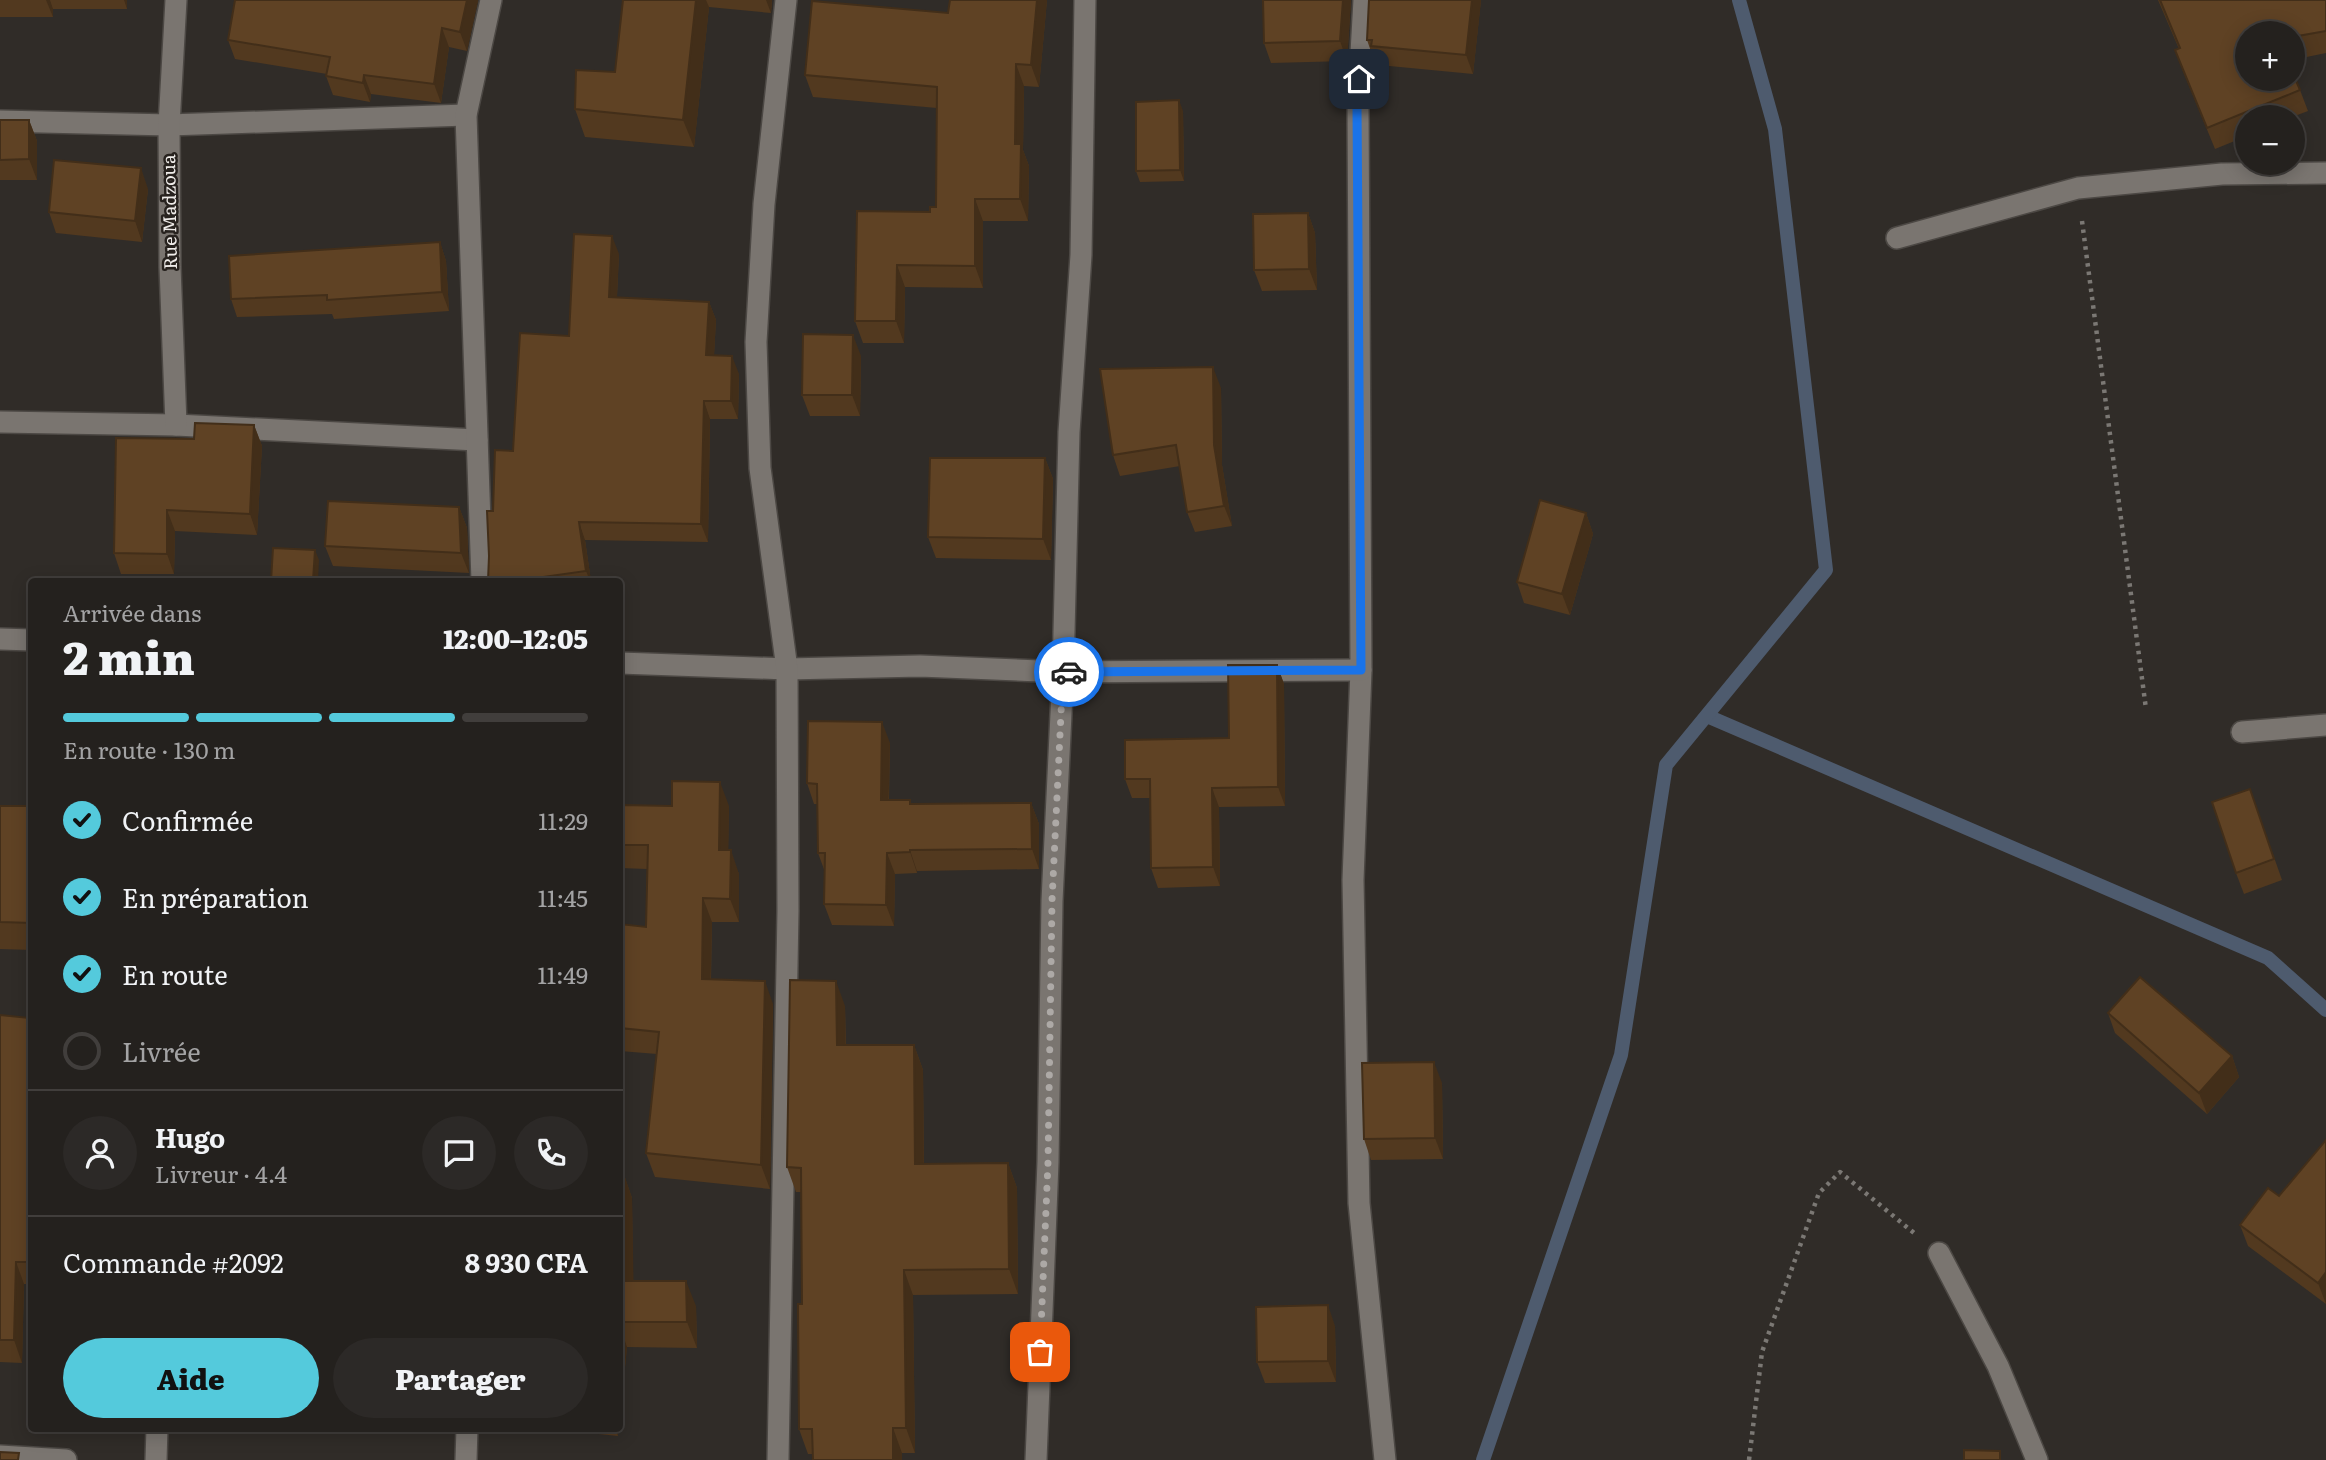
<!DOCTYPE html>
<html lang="fr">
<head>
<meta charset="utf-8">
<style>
  body { margin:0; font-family:Literata,serif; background:#2c2927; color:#f1f3f6; height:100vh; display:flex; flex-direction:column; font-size:26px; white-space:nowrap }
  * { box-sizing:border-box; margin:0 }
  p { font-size:23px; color:#a3a3a4 }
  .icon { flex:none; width:38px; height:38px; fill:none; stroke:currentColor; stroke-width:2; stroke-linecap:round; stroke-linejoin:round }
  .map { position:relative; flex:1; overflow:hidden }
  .panel { position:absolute; left:28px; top:578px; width:595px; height:854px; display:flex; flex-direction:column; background:#24211e; border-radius:7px; box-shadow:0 4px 18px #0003,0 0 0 2px #413e3c }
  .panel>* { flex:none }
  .tools { position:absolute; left:2235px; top:21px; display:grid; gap:14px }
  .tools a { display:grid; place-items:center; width:70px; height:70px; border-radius:50%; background:#24211e; box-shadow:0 4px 18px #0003,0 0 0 2px #413e3c; font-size:35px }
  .pin { position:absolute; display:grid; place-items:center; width:60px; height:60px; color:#fff; margin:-30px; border-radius:14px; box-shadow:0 4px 10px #0006 }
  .courier { position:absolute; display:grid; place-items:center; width:70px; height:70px; margin:-35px; border:5px solid #1a73e8; border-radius:50%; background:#fff; color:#222; box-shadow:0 2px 9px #0007 }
  .summary em { font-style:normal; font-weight:800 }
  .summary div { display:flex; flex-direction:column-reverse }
  .summary { display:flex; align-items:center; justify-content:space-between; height:119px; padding:0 35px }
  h1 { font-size:46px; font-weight:800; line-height:52px }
  .bar { display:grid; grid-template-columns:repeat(4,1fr); gap:10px 7px; align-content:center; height:84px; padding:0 35px }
  .bar i { height:9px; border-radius:5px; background:#413e3c }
  .bar .current { background:#54cadc }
  .bar p { grid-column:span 4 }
  .line { display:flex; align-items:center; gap:18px; padding:0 35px; border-top:2px solid #413e3c }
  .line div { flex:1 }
  .round { display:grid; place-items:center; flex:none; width:74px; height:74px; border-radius:37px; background:#2c2927 }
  ol { padding:0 35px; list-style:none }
  li { display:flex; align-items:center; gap:21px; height:77px }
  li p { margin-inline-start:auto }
  li .icon { padding:7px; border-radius:50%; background:#54cadc; color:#111; stroke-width:4 }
  li:last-child { color:#a3a3a4 }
  li i { width:38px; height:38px; border:4px solid #413e3c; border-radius:50% }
  .action { display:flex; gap:14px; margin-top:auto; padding:14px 35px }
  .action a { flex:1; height:80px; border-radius:42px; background:#54cadc; color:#111; font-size:28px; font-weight:800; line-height:80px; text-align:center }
  .action a+a { background:#2c2927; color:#f1f3f6 }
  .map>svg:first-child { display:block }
</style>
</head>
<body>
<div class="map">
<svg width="2326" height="1460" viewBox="0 0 2326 1460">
  <rect width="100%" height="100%" fill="#302c28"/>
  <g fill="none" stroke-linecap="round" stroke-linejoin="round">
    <g stroke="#4e5b6e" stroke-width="14">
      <path d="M 1707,716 L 2268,958 L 2326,1010"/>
      <path d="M 1483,1460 L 1621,1055 L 1666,765 L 1826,570 L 1775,129 L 1739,0"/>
    </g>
    <defs>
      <g id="minor">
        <path d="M 1364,0 L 1358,106 L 1361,670 L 1353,880 L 1359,1203 L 1385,1460"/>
        <path d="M 0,121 L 169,125 L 466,115"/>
        <path d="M 1897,238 L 2078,188 L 2222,174 L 2326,173"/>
        <path d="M 0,422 L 176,425 L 477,440"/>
        <path d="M 176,425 L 170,267 L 169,125 L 176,0"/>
        <path d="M 482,581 L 466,115 L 491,0"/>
        <path d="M 0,639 L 32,640"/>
        <path d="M 620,663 L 787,669 L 920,666 L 1063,672 L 1361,670"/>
        <path d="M 2242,732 L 2326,725"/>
        <path d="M 1939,1253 L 1998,1366 L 2037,1460"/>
        <path d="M 0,1456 L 66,1460"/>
        <path d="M 156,1460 L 157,1428"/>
        <path d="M 466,1460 L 467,1428"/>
        <path d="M 778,1460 L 788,911 L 787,669 L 760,468 L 756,342 L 764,204 L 786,0"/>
        <path d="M 1036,1460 L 1048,1162 L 1052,901 L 1063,672 L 1069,432 L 1081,255 L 1085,0"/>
      </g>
    </defs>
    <use href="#minor" stroke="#4c4844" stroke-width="24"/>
    <g stroke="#7b7874" stroke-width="4.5" stroke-dasharray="3.5 5" stroke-linecap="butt">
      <path d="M 2082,221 L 2146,709"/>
      <path d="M 1749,1460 L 1762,1352 L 1819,1193 L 1840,1172 L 1914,1233"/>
    </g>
    <use href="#minor" stroke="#7a7570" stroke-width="21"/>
  </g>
  <g fill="#52391f">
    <path d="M 0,0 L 127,0 L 127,9 L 53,9 L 53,17 L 0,17 Z"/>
    <path d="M 478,0 L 467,51 L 449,47 L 441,103 L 371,94 L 370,102 L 333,95 L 326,76 L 327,74 L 235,59 L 228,40 Z"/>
    <path d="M 623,0 L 772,0 L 771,13 L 709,7 L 694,147 L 585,137 L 575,109 L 615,72 Z"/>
    <path d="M 950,0 L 1047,0 L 1039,87 L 1024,86 L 1023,150 L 1029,166 L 1028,221 L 983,221 L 983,288 L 905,287 L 904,343 L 863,343 L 855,321 L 930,212 L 936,207 L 937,108 L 813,97 L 805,75 L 948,13 Z"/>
    <path d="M 1351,0 L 1347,61 L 1271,63 L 1264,43 Z"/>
    <path d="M 1369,0 L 1481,0 L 1473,74 L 1379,65 L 1377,60 L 1374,60 L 1367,40 Z"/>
    <path d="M 2158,0 L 2326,0 L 2326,53 L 2292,60 L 2292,33 L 2247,33 L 2300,90 L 2308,111 L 2292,117 L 2247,117 L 2247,136 L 2215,149 L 2183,71 L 2175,50 L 2179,49 Z"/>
    <path d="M 1183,111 L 1184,181 L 1140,182 L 1136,171 Z"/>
    <path d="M 0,120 L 29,120 L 37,141 L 37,180 L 0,180 Z"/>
    <path d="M 148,189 L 142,242 L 56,233 L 49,212 Z"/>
    <path d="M 1308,213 L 1315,233 L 1317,290 L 1262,291 L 1254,270 Z"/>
    <path d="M 440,242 L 446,261 L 449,311 L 334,319 L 332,314 L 237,317 L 231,299 Z"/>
    <path d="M 619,254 L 617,297 L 709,302 L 716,320 L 714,355 L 739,374 L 738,419 L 710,419 L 708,542 L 585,540 L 591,581 L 488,581 L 493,511 L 569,336 Z"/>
    <path d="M 861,356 L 860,416 L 810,416 L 802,395 Z"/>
    <path d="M 1221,388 L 1222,465 L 1232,526 L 1195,532 L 1187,512 L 1180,466 L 1120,476 L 1113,455 Z"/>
    <path d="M 254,425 L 262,446 L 257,535 L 175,531 L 174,574 L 121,574 L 114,553 L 194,439 Z"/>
    <path d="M 1045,458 L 1053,479 L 1051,560 L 936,558 L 928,537 Z"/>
    <path d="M 459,507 L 467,528 L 469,573 L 333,566 L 325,546 Z"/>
    <path d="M 1586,513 L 1593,534 L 1570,615 L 1524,603 L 1517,582 Z"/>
    <path d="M 1277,665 L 1284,684 L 1285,806 L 1219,807 L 1220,886 L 1158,888 L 1151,868 L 1150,798 L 1132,798 L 1125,779 L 1229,738 Z"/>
    <path d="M 890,743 L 889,800 L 911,804 L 1031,803 L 1039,824 L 1039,869 L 917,871 L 917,873 L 895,874 L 894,926 L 832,925 L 824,904 L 825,872 L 818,853 L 818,804 L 814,804 L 807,783 Z"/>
    <path d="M 2250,789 L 2282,880 L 2244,894 L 2236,873 Z"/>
    <path d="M 620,805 L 729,806 L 728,850 L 739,874 L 739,922 L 712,922 L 711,980 L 773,1004 L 770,1189 L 655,1177 L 646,1153 L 657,1054 L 620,1051 L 620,924 L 646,927 L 647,869 L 620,868 Z"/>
    <path d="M 0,806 L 32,806 L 32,950 L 0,949 Z"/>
    <path d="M 31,1002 L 32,1284 L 24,1284 L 22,1363 L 0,1362 L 0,1015 L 29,1018 Z"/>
    <path d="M 845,1006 L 846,1045 L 914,1045 L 923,1070 L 924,1164 L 1008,1163 L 1017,1188 L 1018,1294 L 913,1295 L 915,1453 L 902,1453 L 902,1460 L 813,1460 L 813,1454 L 808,1454 L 799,1429 L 802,1304 L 801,1192 L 796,1192 L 787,1167 Z"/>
    <path d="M 2108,1013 L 2232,1056 L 2239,1077 L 2207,1114 L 2115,1033 Z"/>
    <path d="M 1442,1083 L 1443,1159 L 1371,1160 L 1364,1139 Z"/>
    <path d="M 2326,1140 L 2326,1304 L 2248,1246 L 2240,1225 L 2279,1196 Z"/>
    <path d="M 620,1172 L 623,1172 L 632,1198 L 633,1281 L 696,1306 L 697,1348 L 627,1347 L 620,1418 Z"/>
    <path d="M 1335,1326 L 1336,1382 L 1265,1383 L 1257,1362 Z"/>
    <path d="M 540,1428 L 618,1428 L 618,1436 Z"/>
  </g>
  <g fill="#422e19">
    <path d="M 46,0 L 50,0 L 53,9 L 53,17 Z"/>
    <path d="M 124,0 L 127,0 L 127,9 Z"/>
    <path d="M 467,0 L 478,0 L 467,51 L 460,32 Z"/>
    <path d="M 696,0 L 706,0 L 709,7 L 694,147 L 683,120 Z"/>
    <path d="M 766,0 L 772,0 L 771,13 Z"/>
    <path d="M 1037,0 L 1047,0 L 1039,87 L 1031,65 Z"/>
    <path d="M 1343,0 L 1351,0 L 1347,61 L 1340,41 Z"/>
    <path d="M 1472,0 L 1481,0 L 1481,1 L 1473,74 L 1466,55 Z"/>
    <path d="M 442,28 L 449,47 L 441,103 L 434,84 Z"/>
    <path d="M 1016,64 L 1024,86 L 1023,150 L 1029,166 L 1028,221 L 1020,199 L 1015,144 Z"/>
    <path d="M 364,75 L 371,94 L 370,102 L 363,83 Z"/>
    <path d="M 1179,100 L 1183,111 L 1184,181 L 1180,170 Z"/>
    <path d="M 29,120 L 37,141 L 37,180 L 29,159 Z"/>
    <path d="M 141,168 L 148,189 L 142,242 L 135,221 Z"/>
    <path d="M 975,199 L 983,221 L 983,288 L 975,266 Z"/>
    <path d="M 1308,213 L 1315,233 L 1317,290 L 1309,269 Z"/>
    <path d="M 612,236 L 619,254 L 616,315 L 609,297 Z"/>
    <path d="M 440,242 L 446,261 L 449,311 L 442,292 Z"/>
    <path d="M 897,265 L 905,287 L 904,343 L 896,321 Z"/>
    <path d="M 709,302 L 716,320 L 713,374 L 706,355 Z"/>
    <path d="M 853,335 L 861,356 L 860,416 L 852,395 Z"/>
    <path d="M 732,356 L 739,374 L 738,419 L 731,401 Z"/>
    <path d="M 1213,367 L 1221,388 L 1222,465 L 1232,526 L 1224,506 L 1214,445 Z"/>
    <path d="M 704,401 L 710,419 L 708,542 L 701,524 Z"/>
    <path d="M 254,425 L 262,446 L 257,535 L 250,514 Z"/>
    <path d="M 1045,458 L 1053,479 L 1051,560 L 1043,539 Z"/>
    <path d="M 459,507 L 467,528 L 469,573 L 461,553 Z"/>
    <path d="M 167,510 L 175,531 L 174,574 L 167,554 Z"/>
    <path d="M 1586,513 L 1593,534 L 1570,615 L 1562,594 Z"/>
    <path d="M 579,522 L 585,540 L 591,581 L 590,581 L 586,571 Z"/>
    <path d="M 315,550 L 319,560 L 318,581 L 313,581 Z"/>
    <path d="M 1277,665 L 1284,684 L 1285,806 L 1278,787 Z"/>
    <path d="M 882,722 L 890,743 L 888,821 L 881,800 Z"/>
    <path d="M 720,782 L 729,806 L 728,873 L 719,850 Z"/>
    <path d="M 1212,788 L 1219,807 L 1220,886 L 1213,867 Z"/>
    <path d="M 1031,803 L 1039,824 L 1039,869 L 1032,849 Z"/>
    <path d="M 731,850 L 739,874 L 739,922 L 730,899 Z"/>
    <path d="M 910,850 L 917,871 L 917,873 L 910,852 Z"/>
    <path d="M 887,853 L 895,874 L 894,926 L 886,905 Z"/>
    <path d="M 703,898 L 712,922 L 710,1003 L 702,979 Z"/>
    <path d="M 765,981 L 773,1004 L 770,1189 L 761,1165 Z"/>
    <path d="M 836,981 L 845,1006 L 846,1070 L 837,1045 Z"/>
    <path d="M 914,1045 L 923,1070 L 924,1189 L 915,1164 Z"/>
    <path d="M 2232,1056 L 2239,1077 L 2207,1114 L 2199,1093 Z"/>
    <path d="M 1434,1062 L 1442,1083 L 1443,1159 L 1435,1138 Z"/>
    <path d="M 1008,1163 L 1017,1188 L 1018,1294 L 1009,1269 Z"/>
    <path d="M 623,1172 L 632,1198 L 634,1307 L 624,1281 Z"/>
    <path d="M 16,1262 L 24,1284 L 22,1363 L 14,1340 Z"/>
    <path d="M 904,1270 L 913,1295 L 915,1453 L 906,1428 Z"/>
    <path d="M 2326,1272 L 2326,1304 L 2318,1283 Z"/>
    <path d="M 686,1281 L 696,1306 L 697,1348 L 687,1322 Z"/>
    <path d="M 1328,1305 L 1335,1326 L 1336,1382 L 1328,1361 Z"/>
    <path d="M 620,1326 L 627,1347 L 620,1418 Z"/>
    <path d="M 615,1428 L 618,1428 L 618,1436 Z"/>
    <path d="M 893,1428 L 902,1453 L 902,1460 L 893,1460 Z"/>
  </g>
  <g fill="#5f4224" stroke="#422e19" stroke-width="2">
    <path d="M 235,0 L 467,0 L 460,32 L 442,28 L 434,84 L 364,75 L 363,83 L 326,76 L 330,57 L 228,40 Z"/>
    <path d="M 623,0 L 696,0 L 683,120 L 575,109 L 576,70 L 615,72 Z"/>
    <path d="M 950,0 L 1037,0 L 1031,65 L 1016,64 L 1015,144 L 1021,144 L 1020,199 L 975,199 L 975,266 L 897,265 L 896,321 L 855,321 L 857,211 L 930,212 L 930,207 L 936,207 L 937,87 L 805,75 L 812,1 L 948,13 Z"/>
    <path d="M 1263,0 L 1343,0 L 1340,41 L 1264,43 Z"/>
    <path d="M 1369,0 L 1472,0 L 1466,55 L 1371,46 L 1372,40 L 1367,40 Z"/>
    <path d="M 2160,0 L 2326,0 L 2326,31 L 2292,37 L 2292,33 L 2247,33 L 2247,79 L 2292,79 L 2292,71 L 2300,90 L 2207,128 L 2175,50 L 2180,48 Z"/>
    <path d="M 1179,100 L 1180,170 L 1136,171 L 1136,102 Z"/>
    <path d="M 0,120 L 29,120 L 29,159 L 0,160 Z"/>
    <path d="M 54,160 L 141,168 L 135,221 L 49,212 Z"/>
    <path d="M 1308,213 L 1309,269 L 1254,270 L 1253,214 Z"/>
    <path d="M 574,234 L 612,236 L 609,297 L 709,302 L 706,355 L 732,356 L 731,401 L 704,401 L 701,524 L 579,522 L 586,571 L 515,581 L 488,581 L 489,556 L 487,511 L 493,511 L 495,450 L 513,451 L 520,333 L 569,336 Z"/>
    <path d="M 440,242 L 442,292 L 327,300 L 327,295 L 231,299 L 229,256 Z"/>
    <path d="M 803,334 L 853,335 L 852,395 L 802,395 Z"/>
    <path d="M 1213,367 L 1214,445 L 1224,506 L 1187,512 L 1176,445 L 1113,455 L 1100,369 Z"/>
    <path d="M 195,423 L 254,425 L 250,514 L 167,510 L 167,554 L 114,553 L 116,438 L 194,439 Z"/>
    <path d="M 930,458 L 1045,458 L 1043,539 L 928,537 Z"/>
    <path d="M 1540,500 L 1586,513 L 1562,594 L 1517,582 Z"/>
    <path d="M 328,501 L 459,507 L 461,553 L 325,546 Z"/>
    <path d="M 273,548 L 315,550 L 313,581 L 271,581 Z"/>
    <path d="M 1228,665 L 1277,665 L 1278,787 L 1212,788 L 1213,867 L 1151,868 L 1150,779 L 1125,779 L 1125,740 L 1229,738 Z"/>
    <path d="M 808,721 L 882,722 L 881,800 L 910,800 L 910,804 L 1031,803 L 1032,849 L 910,850 L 910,852 L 887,853 L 886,905 L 824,904 L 825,853 L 818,853 L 817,784 L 807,783 Z"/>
    <path d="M 672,781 L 720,782 L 719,850 L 731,850 L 730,899 L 703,898 L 702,979 L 765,981 L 761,1165 L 646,1153 L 659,1032 L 620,1028 L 620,924 L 646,927 L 648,845 L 620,845 L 620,805 L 672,806 Z"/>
    <path d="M 2250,789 L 2274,859 L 2236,873 L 2212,802 Z"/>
    <path d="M 0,806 L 32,806 L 32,923 L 0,922 Z"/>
    <path d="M 2140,977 L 2232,1056 L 2199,1093 L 2108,1013 Z"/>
    <path d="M 790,980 L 836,981 L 837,1045 L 914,1045 L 915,1164 L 1008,1163 L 1009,1269 L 904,1270 L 906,1428 L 893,1428 L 893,1460 L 813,1460 L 812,1429 L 799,1429 L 798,1304 L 802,1304 L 801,1168 L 787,1167 Z"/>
    <path d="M 31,1002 L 32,1262 L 16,1262 L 14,1340 L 0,1340 L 0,1015 L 29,1018 Z"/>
    <path d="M 1434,1062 L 1435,1138 L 1364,1139 L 1362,1063 Z"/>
    <path d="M 2326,1140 L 2326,1272 L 2318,1283 L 2240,1225 L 2268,1188 L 2279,1196 Z"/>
    <path d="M 620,1172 L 623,1172 L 624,1281 L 686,1281 L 687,1322 L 620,1322 Z"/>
    <path d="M 1328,1305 L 1328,1361 L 1257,1362 L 1256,1307 Z"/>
    <path d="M 1964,1450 L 2000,1451 L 2000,1460 L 1964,1460 Z"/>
    <path d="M 0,1452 L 19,1453 L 18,1460 L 0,1460 Z"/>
  </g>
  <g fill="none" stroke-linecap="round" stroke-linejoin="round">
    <path stroke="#ada9a6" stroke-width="7" stroke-dasharray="0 12.6" d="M 1040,1352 L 1048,1162 L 1052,901 L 1063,672 L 1069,672"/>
    <path stroke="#1a73e8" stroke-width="9" d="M 1069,672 L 1361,670 L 1357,106 L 1359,79"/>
  </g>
  <g text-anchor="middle" stroke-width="5" stroke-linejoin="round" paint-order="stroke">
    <g font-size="18" fill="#f0edea" stroke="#27221e">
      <text transform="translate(170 212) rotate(-91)" y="6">Rue Madzoua</text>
    </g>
  </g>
</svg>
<div class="tools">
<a>+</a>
<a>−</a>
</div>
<div class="pin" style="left:1040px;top:1352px;background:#ea580c"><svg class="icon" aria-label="bag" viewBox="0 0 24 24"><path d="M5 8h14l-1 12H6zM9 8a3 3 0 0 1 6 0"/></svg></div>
<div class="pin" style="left:1359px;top:79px;background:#1f2937"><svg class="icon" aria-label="home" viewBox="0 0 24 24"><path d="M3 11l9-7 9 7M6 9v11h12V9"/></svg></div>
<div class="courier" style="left:1069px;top:672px"><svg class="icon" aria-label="car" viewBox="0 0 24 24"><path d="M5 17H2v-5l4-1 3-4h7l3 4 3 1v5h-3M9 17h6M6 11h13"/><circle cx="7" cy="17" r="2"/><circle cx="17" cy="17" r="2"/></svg></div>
<section class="panel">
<div class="summary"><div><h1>2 min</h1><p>Arrivée dans</p></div><em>12:00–12:05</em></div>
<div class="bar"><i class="current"></i><i class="current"></i><i class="current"></i><i></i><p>En route · 130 m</p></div>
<ol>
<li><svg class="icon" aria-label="check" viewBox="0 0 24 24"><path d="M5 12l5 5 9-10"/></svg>Confirmée<p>11:29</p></li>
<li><svg class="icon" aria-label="check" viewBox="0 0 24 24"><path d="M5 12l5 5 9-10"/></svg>En préparation<p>11:45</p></li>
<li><svg class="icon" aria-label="check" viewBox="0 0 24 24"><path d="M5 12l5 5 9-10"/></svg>En route<p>11:49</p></li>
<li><i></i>Livrée</li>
</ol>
<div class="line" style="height:126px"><a class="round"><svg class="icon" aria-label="person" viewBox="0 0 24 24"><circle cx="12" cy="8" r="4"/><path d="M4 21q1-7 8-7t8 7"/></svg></a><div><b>Hugo</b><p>Livreur · 4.4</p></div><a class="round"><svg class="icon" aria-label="chat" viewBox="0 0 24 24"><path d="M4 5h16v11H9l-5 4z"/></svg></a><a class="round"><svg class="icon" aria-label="phone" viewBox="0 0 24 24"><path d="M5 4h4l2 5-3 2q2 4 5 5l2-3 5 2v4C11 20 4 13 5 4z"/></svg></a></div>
<div class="line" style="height:91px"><div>Commande #2092</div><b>8 930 CFA</b></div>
<div class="action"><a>Aide</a><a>Partager</a></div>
</section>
</div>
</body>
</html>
